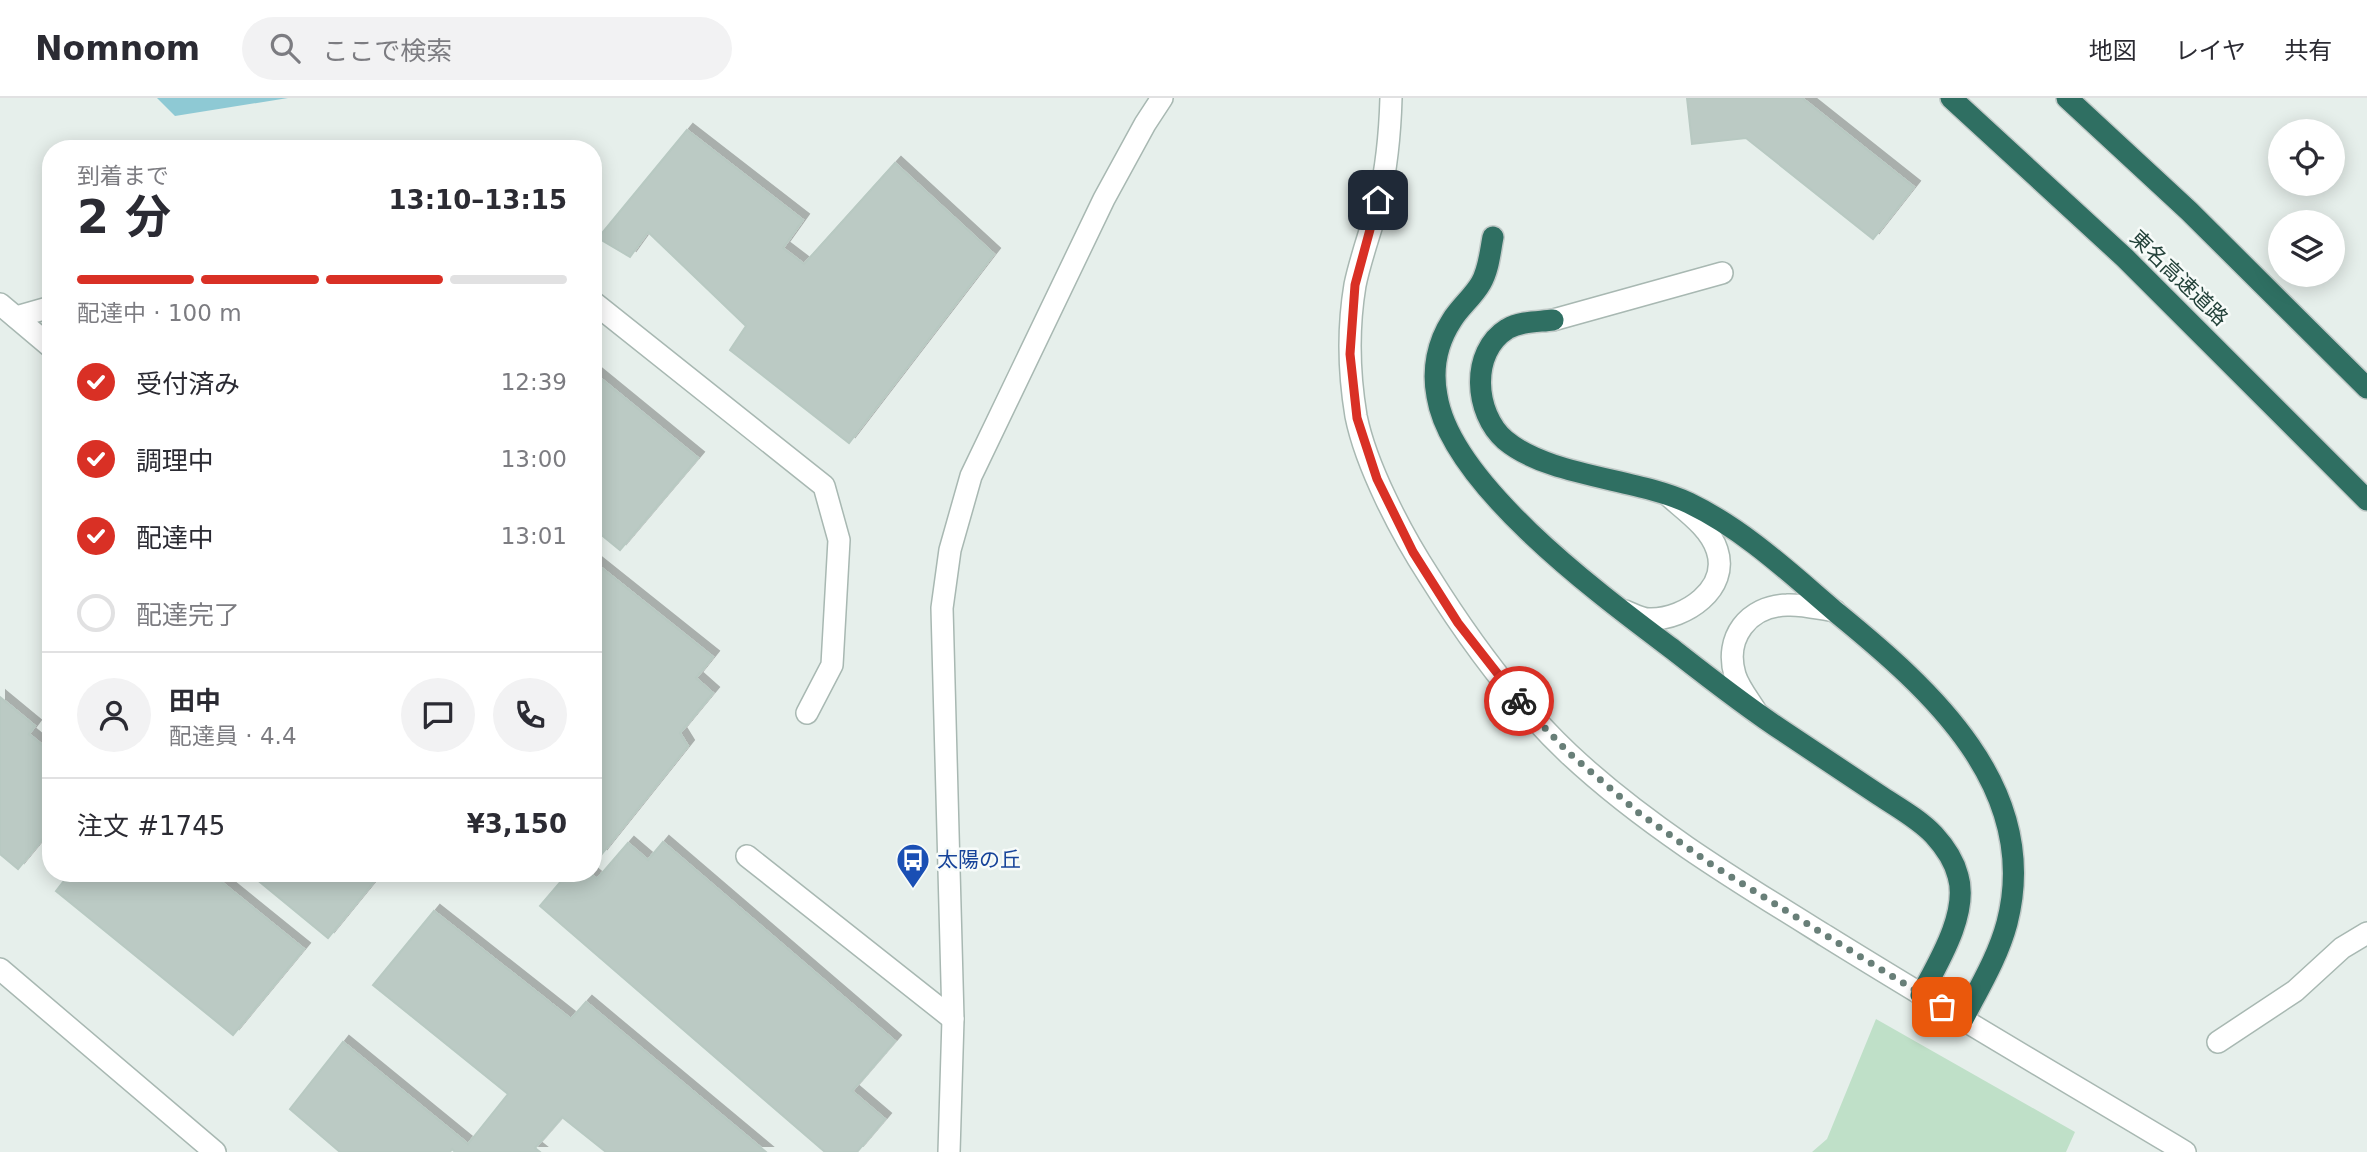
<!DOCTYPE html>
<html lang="ja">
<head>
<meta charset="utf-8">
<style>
  body { margin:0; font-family:"DejaVu Sans","Noto Sans JP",sans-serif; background:#f2f2f3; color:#2b2b33; height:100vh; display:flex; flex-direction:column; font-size:26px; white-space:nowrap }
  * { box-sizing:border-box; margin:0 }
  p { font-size:23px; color:#7c7c81 }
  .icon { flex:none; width:38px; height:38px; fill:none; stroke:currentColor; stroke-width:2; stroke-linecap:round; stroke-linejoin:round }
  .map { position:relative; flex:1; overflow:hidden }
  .side { position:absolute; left:42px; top:42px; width:560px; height:742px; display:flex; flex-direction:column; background:#fff; border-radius:28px; box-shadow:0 4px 18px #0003 }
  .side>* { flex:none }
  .controls { position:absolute; left:2268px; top:21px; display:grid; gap:14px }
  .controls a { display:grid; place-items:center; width:77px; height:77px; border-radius:50%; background:#fff; box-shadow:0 4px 18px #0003; font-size:35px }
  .pin { position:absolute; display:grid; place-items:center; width:60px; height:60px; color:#fff; margin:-30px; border-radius:14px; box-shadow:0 4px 10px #0006 }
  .courier { position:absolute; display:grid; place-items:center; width:70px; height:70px; margin:-35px; border:5px solid #d93025; border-radius:50%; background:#fff; color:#222; box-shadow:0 2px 9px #0007 }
  .headline em { font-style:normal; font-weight:700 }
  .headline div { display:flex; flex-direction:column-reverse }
  .headline { display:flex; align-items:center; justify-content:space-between; height:119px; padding:0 35px }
  h1 { font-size:46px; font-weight:700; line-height:52px }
  .bar { display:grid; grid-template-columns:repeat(4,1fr); gap:10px 7px; align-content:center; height:84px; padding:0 35px }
  .bar i { height:9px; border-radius:5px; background:#e1e1e2 }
  .bar .current { background:#d93025 }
  .bar p { grid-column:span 4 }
  .line { display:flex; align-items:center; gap:18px; padding:0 35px; border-top:2px solid #e1e1e2 }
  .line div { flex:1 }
  .round { display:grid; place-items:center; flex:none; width:74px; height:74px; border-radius:37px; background:#f2f2f3 }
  ol { padding:0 35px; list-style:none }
  li { display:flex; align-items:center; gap:21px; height:77px }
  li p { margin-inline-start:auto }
  li .icon { padding:7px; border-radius:50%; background:#d93025; color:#fff; stroke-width:4 }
  li:last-child { color:#7c7c81 }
  li i { width:38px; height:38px; border:4px solid #e1e1e2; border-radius:50% }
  header { display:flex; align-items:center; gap:42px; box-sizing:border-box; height:98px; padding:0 35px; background:#fff; border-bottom:2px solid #e1e1e2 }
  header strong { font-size:33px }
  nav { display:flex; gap:38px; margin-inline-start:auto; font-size:24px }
  .search { width:490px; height:63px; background:#f2f2f3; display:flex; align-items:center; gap:18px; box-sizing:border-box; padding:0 24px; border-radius:38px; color:#7c7c81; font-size:26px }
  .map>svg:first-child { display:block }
</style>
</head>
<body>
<header>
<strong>Nomnom</strong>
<div class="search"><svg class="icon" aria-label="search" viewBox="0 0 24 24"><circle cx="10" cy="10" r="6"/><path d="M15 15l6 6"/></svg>ここで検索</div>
<nav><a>地図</a><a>レイヤ</a><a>共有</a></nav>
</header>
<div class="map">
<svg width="2367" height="1054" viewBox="0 0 2367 1054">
  <defs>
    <filter id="shadow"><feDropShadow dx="6" dy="-6" stdDeviation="0" flood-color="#0004"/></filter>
  </defs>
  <rect width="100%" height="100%" fill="#e6efeb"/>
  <path fill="#bfe0c8" d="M 1876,921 L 2075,1034 L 2066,1054 L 1812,1054 L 1827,1041 Z"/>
  <path fill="#8ec9d4" d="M 157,0 L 288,0 L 175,18 Z"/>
  <g fill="#bbcac4" stroke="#b8c9c2" stroke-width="2" filter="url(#shadow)">
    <path d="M 1687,0 L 1802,0 L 1914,89 L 1873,141 L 1746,40 L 1692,46 Z"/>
    <path d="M 687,32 L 803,122 L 783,150 L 804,166 L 895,65 L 994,156 L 849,345 L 730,252 L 746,228 L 648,134 L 630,159 L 598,140 Z"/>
    <path d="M 593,274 L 698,360 L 620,452 L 593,430 Z"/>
    <path d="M 593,463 L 713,559 L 696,580 L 713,595 L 680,635 L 688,648 L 601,757 L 593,750 Z"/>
    <path d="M 0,599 L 35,628 L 29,636 L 51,654 L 51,731 L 18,771 L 0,756 Z"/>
    <path d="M 663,744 L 895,943 L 852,993 L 885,1021 L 857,1054 L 825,1054 L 540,808 L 568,775 L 590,775 L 597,781 L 628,745 L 648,762 Z"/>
    <path d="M 70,775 L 225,775 L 219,782 L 304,851 L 233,937 L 56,793 Z"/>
    <path d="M 249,775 L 381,775 L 328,840 Z"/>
    <path d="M 434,813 L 571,921 L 586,904 L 766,1054 L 606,1054 L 562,1019 L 535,1050 L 540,1054 L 455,1054 L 452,1051 L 450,1054 L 340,1054 L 290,1011 L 343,944 L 468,1046 L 508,996 L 373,887 Z"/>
  </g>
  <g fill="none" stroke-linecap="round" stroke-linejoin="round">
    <defs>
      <g id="minor">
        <path d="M 1391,0 C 1390,35 1387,68 1379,102 C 1372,130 1361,158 1355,187 C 1348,229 1349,276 1356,318 C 1366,368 1401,435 1429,478 C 1469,542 1514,604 1569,656 C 1646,728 1737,783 1826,838 C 1945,912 2065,982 2185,1054"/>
        <path d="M 593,204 L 824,388 L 839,442 L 832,567 L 807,615"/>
        <path d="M 0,206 L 51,249"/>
        <path d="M 16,219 L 51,209"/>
        <path d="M 1553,222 L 1722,175"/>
        <path d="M 1625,513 C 1633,516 1643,522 1651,521 C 1685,521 1730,491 1717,452 C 1710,430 1687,414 1670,399"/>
        <path d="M 1757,615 C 1750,603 1739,590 1735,577 C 1724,540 1748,508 1787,507 C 1802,506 1820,511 1835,513"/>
        <path d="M 747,758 L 953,921"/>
        <path d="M 0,871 L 215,1054"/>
        <path d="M 2218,944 L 2295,893 L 2342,850 L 2367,835"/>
        <path d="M 949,1054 L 953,921 L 942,510 L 950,452 L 971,378 L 1104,101 L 1145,26 L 1162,0"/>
      </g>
      <g id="highway">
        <path d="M 1951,0 L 2125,160 L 2367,402"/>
        <path d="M 2067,0 L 2189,113 L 2367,290"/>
        <path d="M 1493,139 C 1490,154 1489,171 1481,185 C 1473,199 1460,209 1452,222 C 1437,245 1432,272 1437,298 C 1451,387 1602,498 1671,550 C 1708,579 1746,609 1786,635 C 1817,656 1848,676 1879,697 C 1897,709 1919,721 1934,737 C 1945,749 1954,762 1958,778 C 1969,815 1938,865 1921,897"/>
        <path d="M 1553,222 C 1538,224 1521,223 1507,231 C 1470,254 1474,315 1505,342 C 1549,379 1636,380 1689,405 C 1745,432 1790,475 1837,515 C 1930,591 2042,690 2007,825 C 1998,859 1979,890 1963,921"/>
      </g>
    </defs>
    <use href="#minor" stroke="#a8b8b2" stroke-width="24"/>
    <use href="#highway" stroke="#c2cac8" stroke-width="24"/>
    <use href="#minor" stroke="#fff" stroke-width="21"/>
    <use href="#highway" stroke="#2f6f62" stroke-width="21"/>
  </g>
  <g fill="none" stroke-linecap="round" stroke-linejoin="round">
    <path stroke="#687f78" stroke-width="7" stroke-dasharray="0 12.6" d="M 1519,603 L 1569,655 L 1639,715 L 1712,767 L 1942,909"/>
    <path stroke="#d93025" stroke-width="9" d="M 1378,102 L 1355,187 L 1350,256 L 1357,320 L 1377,381 L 1413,454 L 1458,525 L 1519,603"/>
  </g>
  <defs>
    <symbol id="bus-pin" viewBox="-11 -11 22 30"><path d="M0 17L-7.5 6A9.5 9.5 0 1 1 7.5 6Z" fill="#1a4fb4" stroke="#f7fbf9"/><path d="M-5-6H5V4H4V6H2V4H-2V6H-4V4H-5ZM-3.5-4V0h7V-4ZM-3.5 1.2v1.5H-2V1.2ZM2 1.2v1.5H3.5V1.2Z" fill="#fff"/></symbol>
  </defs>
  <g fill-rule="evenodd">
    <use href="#bus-pin" x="894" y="743" width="38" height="52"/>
  </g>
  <g text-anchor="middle" stroke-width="5" stroke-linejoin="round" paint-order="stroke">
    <g font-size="21" fill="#24423a" stroke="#f7fbf9">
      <text transform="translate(2179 180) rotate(44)" y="7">東名高速道路</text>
    </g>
    <g font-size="21" fill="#164399" stroke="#f7fbf9" text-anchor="start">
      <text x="937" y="769">太陽の丘</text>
    </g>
  </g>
</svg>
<div class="controls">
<a><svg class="icon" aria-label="locate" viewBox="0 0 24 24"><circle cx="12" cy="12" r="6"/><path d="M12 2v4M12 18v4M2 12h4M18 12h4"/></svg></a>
<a><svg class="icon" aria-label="layers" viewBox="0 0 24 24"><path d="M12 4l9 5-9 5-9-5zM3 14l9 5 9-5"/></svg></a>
</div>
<div class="pin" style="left:1942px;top:909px;background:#ea580c"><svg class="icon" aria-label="bag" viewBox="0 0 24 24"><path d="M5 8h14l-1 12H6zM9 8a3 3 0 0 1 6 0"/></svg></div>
<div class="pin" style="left:1378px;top:102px;background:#1f2937"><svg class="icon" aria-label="home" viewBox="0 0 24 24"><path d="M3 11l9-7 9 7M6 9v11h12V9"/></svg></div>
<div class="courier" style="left:1519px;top:603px"><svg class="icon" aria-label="bike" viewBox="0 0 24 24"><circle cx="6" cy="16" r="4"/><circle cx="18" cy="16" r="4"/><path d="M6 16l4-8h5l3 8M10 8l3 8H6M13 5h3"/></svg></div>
<section class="side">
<div class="headline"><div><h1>2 分</h1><p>到着まで</p></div><em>13:10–13:15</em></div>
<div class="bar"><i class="current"></i><i class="current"></i><i class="current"></i><i></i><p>配達中 · 100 m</p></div>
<ol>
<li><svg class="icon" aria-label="check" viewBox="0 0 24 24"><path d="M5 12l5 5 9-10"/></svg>受付済み<p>12:39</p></li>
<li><svg class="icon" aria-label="check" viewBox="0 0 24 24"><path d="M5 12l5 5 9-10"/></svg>調理中<p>13:00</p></li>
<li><svg class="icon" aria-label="check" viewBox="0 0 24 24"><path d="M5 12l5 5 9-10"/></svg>配達中<p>13:01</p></li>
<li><i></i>配達完了</li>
</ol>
<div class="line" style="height:126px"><a class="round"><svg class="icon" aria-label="person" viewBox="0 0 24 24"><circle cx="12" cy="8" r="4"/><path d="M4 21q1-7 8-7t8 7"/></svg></a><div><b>田中</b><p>配達員 · 4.4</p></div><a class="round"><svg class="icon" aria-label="chat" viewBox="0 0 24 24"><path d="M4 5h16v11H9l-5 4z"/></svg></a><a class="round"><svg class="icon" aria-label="phone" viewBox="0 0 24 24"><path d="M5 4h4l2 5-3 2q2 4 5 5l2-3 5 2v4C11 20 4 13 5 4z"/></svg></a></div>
<div class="line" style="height:91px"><div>注文 #1745</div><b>¥3,150</b></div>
</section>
</div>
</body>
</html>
